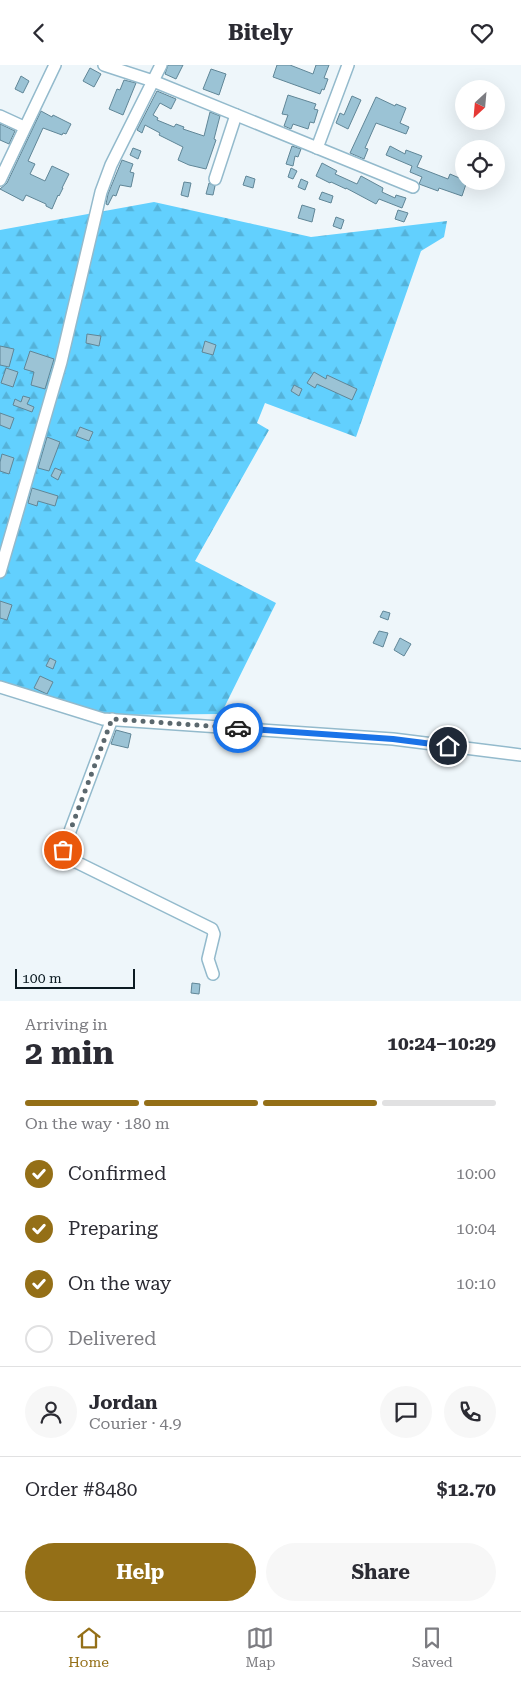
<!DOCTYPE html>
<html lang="en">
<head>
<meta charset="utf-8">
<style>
  body { margin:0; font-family:"Roboto Serif",serif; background:#f7f7f7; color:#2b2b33; height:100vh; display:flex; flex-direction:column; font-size:19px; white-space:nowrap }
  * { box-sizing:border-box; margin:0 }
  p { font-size:16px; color:#7c7c81 }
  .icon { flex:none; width:28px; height:28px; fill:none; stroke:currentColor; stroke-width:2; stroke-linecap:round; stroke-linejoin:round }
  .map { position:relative; height:936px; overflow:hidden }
  .panel { display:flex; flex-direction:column; background:#fff; flex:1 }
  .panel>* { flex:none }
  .needle { width:32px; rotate:206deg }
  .tools { position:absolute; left:455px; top:15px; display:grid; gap:10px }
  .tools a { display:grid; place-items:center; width:50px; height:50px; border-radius:50%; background:#fff; box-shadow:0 5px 20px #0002; font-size:25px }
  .scale { position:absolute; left:15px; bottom:12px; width:120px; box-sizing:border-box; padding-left:5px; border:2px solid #0c1b22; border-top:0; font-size:14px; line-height:18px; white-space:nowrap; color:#0c1b22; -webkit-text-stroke:4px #eef6fa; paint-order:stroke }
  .pin { position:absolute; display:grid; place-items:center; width:42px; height:42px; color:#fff; margin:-21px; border:2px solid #fff; border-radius:50%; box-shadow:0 1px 5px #0007 }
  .courier { position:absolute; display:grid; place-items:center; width:50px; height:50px; margin:-25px; border:4px solid #1a73e8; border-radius:50%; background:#fff; color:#222; box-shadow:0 1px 6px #0007 }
  .head em { font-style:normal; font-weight:700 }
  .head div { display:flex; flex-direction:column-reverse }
  .head { display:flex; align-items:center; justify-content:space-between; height:85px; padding:0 25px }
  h1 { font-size:32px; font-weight:700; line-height:38px }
  .bar { display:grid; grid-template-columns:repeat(4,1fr); gap:8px 5px; align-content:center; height:60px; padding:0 25px }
  .bar i { height:6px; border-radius:4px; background:#e1e1e2 }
  .bar .current { background:#946f17 }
  .bar p { grid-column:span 4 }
  .line { display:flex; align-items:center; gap:12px; padding:0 25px; border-top:1px solid #e1e1e2 }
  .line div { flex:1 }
  .round { display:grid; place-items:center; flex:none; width:52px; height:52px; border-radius:26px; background:#f7f7f7 }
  ol { padding:0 25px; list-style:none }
  li { display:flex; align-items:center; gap:15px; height:55px }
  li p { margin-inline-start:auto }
  li .icon { padding:5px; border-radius:50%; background:#946f17; color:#fff; stroke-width:4 }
  li:last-child { color:#7c7c81 }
  li i { width:28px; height:28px; border:2px solid #e1e1e2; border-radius:50% }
  .primary-button { display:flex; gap:10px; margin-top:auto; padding:10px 25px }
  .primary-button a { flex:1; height:58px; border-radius:30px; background:#946f17; color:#fff; font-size:20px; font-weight:700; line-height:58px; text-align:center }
  .primary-button a+a { background:#f7f7f7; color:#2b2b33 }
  header { display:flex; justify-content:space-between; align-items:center; height:65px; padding:0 25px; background:#fff; font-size:22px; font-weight:700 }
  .dock { display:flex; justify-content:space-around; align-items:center; height:70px; border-top:1px solid #e1e1e2; background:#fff; font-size:14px; color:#7c7c81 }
  .dock a { display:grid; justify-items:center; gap:2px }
  .dock .current { color:#946f17 }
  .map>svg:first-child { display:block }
</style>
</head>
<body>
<header><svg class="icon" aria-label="back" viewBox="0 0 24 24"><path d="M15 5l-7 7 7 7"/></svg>Bitely<svg class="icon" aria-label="heart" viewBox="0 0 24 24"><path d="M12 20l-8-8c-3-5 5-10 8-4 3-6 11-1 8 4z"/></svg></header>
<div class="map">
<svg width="521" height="936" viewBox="0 0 521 936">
  <defs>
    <pattern id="forest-firs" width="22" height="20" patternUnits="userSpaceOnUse" patternTransform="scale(1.25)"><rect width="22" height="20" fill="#62d0fe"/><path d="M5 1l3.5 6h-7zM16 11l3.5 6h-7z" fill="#54b2d9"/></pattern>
  </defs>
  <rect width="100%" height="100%" fill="#eef6fa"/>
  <path fill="url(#forest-firs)" d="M 154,137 L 311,172 L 447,156 L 444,172 L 421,186 L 356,372 L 265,338 L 257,358 L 269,365 L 195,496 L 276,538 L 221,649 L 107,650 L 0,616 L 0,165 Z"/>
  <g fill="#9bc3d5" stroke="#608697">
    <path d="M 168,0 L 183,0 L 176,14 L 165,9 Z"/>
    <path d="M 277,0 L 290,0 L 313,9 L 316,0 L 329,0 L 324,13 L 328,14 L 324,25 L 322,24 L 320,29 L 273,12 Z"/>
    <path d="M 90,3 L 101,9 L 94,22 L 83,16 Z"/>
    <path d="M 211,4 L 226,9 L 219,30 L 203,24 Z"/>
    <path d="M 21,11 L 29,16 L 23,28 L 15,24 Z"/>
    <path d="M 124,15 L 136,18 L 123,50 L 109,44 L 117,24 L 120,25 Z"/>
    <path d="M 157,26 L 176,34 L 171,44 L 160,38 L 153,50 L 158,53 L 157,55 L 174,62 L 176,59 L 184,62 L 183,64 L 204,71 L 210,47 L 220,51 L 214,74 L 216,75 L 206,104 L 189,100 L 178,95 L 183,82 L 159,70 L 160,68 L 145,60 L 142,68 L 137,65 Z"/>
    <path d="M 288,30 L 316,39 L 314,44 L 318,45 L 314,58 L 310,57 L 308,64 L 293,59 L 291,64 L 284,61 L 288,50 L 282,49 Z"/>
    <path d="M 352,31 L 361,35 L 348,64 L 336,58 L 340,48 L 344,50 Z"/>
    <path d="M 376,32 L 395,41 L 396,39 L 406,43 L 400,58 L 409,62 L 406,69 L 376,58 L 365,83 L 368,84 L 364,94 L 350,88 Z"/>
    <path d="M 41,46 L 52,52 L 53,50 L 71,59 L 66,69 L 63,68 L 62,70 L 43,63 L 28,96 L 35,99 L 30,109 L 45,116 L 52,101 L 69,109 L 62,123 L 63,123 L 59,131 L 58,130 L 52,144 L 46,141 L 46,139 L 26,130 L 23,136 L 0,124 L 7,118 Z"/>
    <path d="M 0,59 L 15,66 L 9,79 L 0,75 Z"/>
    <path d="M 292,81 L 301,84 L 298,92 L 295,91 L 293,101 L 286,99 Z"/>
    <path d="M 390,81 L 405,89 L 406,85 L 422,91 L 417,102 L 448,114 L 450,109 L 464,115 L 464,116 L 467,116 L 462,131 L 439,123 L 438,126 L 419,119 L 422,112 L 410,107 L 412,101 L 386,90 Z"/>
    <path d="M 133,83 L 141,86 L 138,94 L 130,90 Z"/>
    <path d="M 122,95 L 133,99 L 130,107 L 134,108 L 131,122 L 120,120 L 116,131 L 113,130 L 108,140 L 106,139 L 108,129 Z"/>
    <path d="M 322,98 L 337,106 L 335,109 L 357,119 L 361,111 L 383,123 L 382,127 L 395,133 L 396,130 L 406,133 L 402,143 L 379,134 L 376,139 L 346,123 L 346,124 L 331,117 L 330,118 L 316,111 Z"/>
    <path d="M 291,103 L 297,106 L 293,114 L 288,112 Z"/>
    <path d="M 246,111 L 255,114 L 253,123 L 243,120 Z"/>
    <path d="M 301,114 L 308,117 L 305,125 L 298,122 Z"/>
    <path d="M 184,117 L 191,118 L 188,132 L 181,130 Z"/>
    <path d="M 209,118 L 215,121 L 213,130 L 206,129 Z"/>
    <path d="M 322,127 L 333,131 L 331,138 L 319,134 Z"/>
    <path d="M 302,140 L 315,144 L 312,157 L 298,153 Z"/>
    <path d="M 398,145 L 408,148 L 404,157 L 395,154 Z"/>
    <path d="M 336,152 L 344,155 L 341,164 L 333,161 Z"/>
    <path d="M 87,269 L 101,271 L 99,281 L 86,278 Z"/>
    <path d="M 205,276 L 216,280 L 213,290 L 202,287 Z"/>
    <path d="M 0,281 L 14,284 L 9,302 L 0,300 Z"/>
    <path d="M 30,286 L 54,294 L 45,324 L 31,320 L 34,307 L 24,304 Z"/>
    <path d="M 6,303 L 18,307 L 13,322 L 1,318 Z"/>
    <path d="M 314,307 L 326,314 L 327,310 L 357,324 L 352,335 L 317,319 L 315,323 L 307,318 Z"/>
    <path d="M 294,320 L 302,324 L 299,331 L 291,326 Z"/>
    <path d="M 23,331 L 30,333 L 27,339 L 34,342 L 32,347 L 13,340 L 15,334 L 21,337 Z"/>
    <path d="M 0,348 L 14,353 L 10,364 L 0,360 Z"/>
    <path d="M 80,362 L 93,367 L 89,376 L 76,371 Z"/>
    <path d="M 47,372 L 60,377 L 49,406 L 38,403 Z"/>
    <path d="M 2,389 L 14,393 L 9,409 L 0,406 L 0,397 Z"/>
    <path d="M 55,403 L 62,406 L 58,415 L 51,411 Z"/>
    <path d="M 32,423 L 58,431 L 55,441 L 38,436 L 37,441 L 28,438 Z"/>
    <path d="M 0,536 L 12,540 L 7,555 L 0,553 Z"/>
    <path d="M 383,546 L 390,548 L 388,555 L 380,552 Z"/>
    <path d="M 379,566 L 388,568 L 383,582 L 373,578 Z"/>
    <path d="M 400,573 L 411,579 L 404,591 L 394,585 Z"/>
    <path d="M 50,593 L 56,596 L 53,604 L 46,601 Z"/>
    <path d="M 40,611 L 53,617 L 47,629 L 34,623 Z"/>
    <path d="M 116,665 L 131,669 L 128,683 L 111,679 Z"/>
    <path d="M 192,918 L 200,919 L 199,929 L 191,928 Z"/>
  </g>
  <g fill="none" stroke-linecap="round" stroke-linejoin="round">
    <defs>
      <g id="minor">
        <path d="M 104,0 L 153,16 L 413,122"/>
        <path d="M 0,51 L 24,62"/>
        <path d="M 317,83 L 348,0"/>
        <path d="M 215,114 L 236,50"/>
        <path d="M 0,115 L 55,0"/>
        <path d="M 0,507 L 61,297 L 101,127 L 111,100 L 161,0"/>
        <path d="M 0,622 L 103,654 L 393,674 L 521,690"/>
        <path d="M 112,654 L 63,785 L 64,791 L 212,864 L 214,869 L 208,894 L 213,909"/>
      </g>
    </defs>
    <use href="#minor" stroke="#93bacc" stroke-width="14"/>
    <use href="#minor" stroke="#fff" stroke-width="11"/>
  </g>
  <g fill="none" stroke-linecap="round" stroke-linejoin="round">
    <path stroke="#5b686e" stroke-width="5" stroke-dasharray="0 9" d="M 63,785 L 112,654 L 238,663"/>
    <path stroke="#1a73e8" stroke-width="6" d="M 238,663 L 393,674 L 448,681"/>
  </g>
</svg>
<div class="tools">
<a><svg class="needle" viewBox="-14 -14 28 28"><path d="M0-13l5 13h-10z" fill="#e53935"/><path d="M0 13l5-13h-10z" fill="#7c7c81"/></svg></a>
<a><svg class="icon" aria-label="locate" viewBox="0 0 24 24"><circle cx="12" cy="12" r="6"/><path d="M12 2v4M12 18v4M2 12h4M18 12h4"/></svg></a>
</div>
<div class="scale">100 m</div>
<div class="pin" style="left:63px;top:785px;background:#ea580c"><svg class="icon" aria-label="bag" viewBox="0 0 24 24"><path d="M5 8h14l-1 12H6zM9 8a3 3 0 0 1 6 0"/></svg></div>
<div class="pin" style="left:448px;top:681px;background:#1f2937"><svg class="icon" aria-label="home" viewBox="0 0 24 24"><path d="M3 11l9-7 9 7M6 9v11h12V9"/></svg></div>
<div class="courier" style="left:238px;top:663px"><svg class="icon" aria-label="car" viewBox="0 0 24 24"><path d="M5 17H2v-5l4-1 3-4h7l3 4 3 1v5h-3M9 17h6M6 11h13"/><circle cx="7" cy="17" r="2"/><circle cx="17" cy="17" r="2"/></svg></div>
</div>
<section class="panel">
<div class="head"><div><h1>2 min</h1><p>Arriving in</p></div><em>10:24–10:29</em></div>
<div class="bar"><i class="current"></i><i class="current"></i><i class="current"></i><i></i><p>On the way · 180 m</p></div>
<ol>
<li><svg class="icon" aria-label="check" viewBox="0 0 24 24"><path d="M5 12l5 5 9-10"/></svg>Confirmed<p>10:00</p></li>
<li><svg class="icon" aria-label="check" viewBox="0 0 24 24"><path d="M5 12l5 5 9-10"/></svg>Preparing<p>10:04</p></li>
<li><svg class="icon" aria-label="check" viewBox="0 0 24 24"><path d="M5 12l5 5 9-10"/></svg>On the way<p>10:10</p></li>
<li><i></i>Delivered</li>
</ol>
<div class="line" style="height:90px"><a class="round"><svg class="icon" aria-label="person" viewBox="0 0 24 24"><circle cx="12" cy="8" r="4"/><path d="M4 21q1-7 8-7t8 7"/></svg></a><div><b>Jordan</b><p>Courier · 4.9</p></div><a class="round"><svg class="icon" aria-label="chat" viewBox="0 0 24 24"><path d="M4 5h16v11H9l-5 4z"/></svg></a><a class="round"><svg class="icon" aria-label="phone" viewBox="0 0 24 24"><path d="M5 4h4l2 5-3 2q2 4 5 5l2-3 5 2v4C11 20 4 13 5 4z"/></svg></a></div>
<div class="line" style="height:65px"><div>Order #8480</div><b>$12.70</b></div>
<div class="primary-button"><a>Help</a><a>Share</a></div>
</section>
<nav class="dock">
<a class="current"><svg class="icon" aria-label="home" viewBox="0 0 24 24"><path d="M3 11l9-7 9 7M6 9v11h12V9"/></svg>Home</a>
<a><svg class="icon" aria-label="map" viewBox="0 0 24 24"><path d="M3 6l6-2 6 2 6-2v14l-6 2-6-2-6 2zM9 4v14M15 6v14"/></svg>Map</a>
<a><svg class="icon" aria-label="saved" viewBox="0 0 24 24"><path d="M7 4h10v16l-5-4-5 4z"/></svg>Saved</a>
</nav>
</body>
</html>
